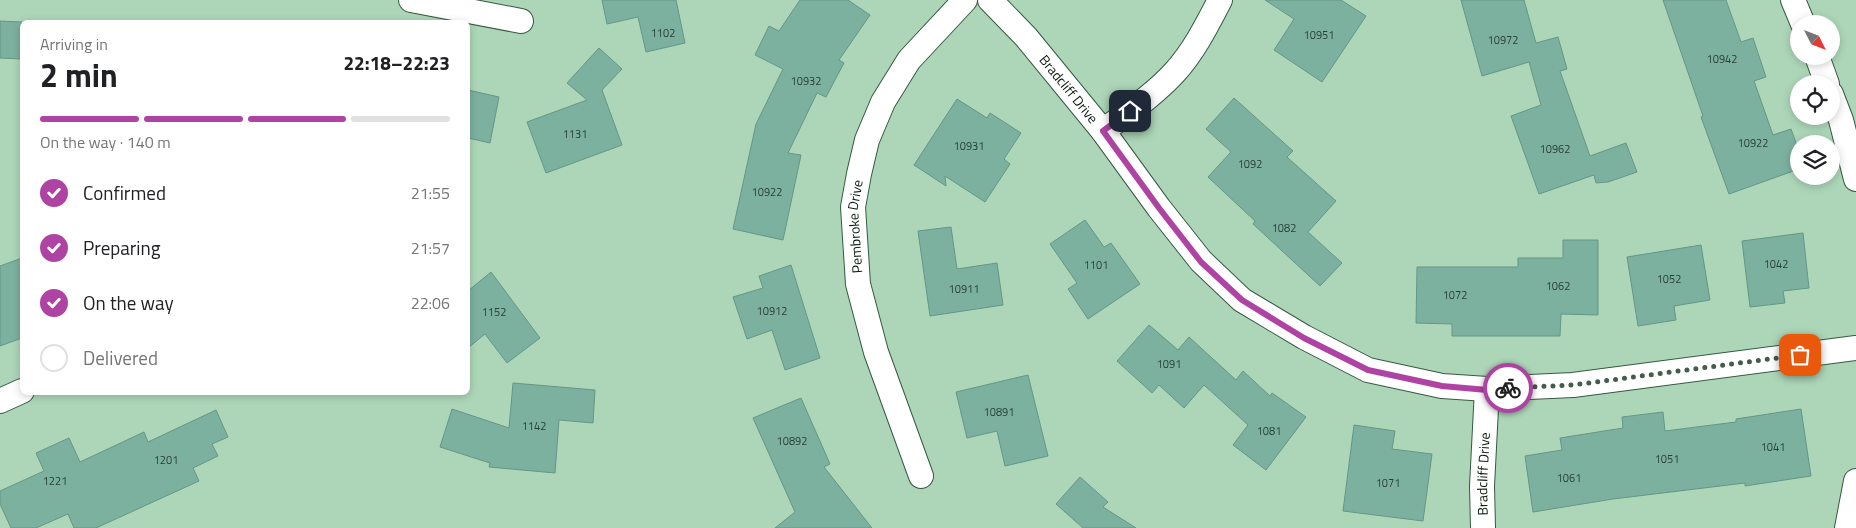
<!DOCTYPE html>
<html lang="en">
<head>
<meta charset="utf-8">
<style>
  body { margin:0; font-family:"Titillium Web",sans-serif; background:#f2f2f2; color:#202124; height:100vh; display:flex; flex-direction:column; font-size:19px; white-space:nowrap }
  * { box-sizing:border-box; margin:0 }
  p { font-size:16px; color:#757577 }
  .icon { flex:none; width:28px; height:28px; fill:none; stroke:currentColor; stroke-width:2; stroke-linecap:round; stroke-linejoin:round }
  .map { position:relative; flex:1; overflow:hidden }
  .details { position:absolute; left:20px; top:20px; width:450px; height:375px; display:flex; flex-direction:column; background:#fff; border-radius:8px; box-shadow:0 2px 8px #0003 }
  .details>* { flex:none }
  .needle { width:32px; rotate:132deg }
  .tools { position:absolute; left:1790px; top:15px; display:grid; gap:10px }
  .tools a { display:grid; place-items:center; width:50px; height:50px; border-radius:50%; background:#fff; box-shadow:0 2px 8px #0003; font-size:25px }
  .pin { position:absolute; display:grid; place-items:center; width:42px; height:42px; color:#fff; margin:-21px; border-radius:10px; box-shadow:0 2px 8px #0006 }
  .courier { position:absolute; display:grid; place-items:center; width:50px; height:50px; margin:-25px; border:4px solid #af43a3; border-radius:50%; background:#fff; color:#222; box-shadow:0 1px 6px #0007 }
  .summary em { font-style:normal; font-weight:700 }
  .summary div { display:flex; flex-direction:column-reverse }
  .summary { display:flex; align-items:center; justify-content:space-between; height:85px; padding:0 20px }
  h1 { font-size:32px; font-weight:700; line-height:38px }
  .bar { display:grid; grid-template-columns:repeat(4,1fr); gap:8px 5px; align-content:center; height:60px; padding:0 20px }
  .bar i { height:6px; border-radius:4px; background:#e0e0e0 }
  .bar .current { background:#af43a3 }
  .bar p { grid-column:span 4 }
  ol { padding:0 20px; list-style:none }
  li { display:flex; align-items:center; gap:15px; height:55px }
  li p { margin-inline-start:auto }
  li .icon { padding:5px; border-radius:50%; background:#af43a3; color:#fff; stroke-width:4 }
  li:last-child { color:#757577 }
  li i { width:28px; height:28px; border:2px solid #e0e0e0; border-radius:50% }
  .map>svg:first-child { display:block }
</style>
</head>
<body>
<div class="map">
<svg width="1856" height="528" viewBox="0 0 1856 528">
  <rect width="100%" height="100%" fill="#add6b8"/>
  <g fill="#7cb1a0" stroke="#639786">
    <path d="M 602,0 L 676,0 L 685,43 L 646,52 L 638,17 L 607,24 Z"/>
    <path d="M 800,0 L 848,0 L 870,15 L 839,60 L 844,63 L 826,97 L 817,93 L 788,153 L 801,155 L 783,240 L 733,229 L 756,124 L 783,69 L 755,55 L 769,26 L 779,31 Z"/>
    <path d="M 1265,0 L 1341,0 L 1366,16 L 1322,82 L 1274,50 L 1294,19 Z"/>
    <path d="M 1461,0 L 1524,0 L 1536,43 L 1558,37 L 1567,69 L 1560,71 L 1590,156 L 1626,143 L 1637,172 L 1608,182 L 1596,183 L 1594,175 L 1539,194 L 1511,116 L 1541,105 L 1529,62 L 1482,76 Z"/>
    <path d="M 1663,0 L 1726,0 L 1741,42 L 1753,38 L 1766,77 L 1754,81 L 1773,135 L 1791,129 L 1799,151 L 1799,169 L 1729,194 L 1701,117 L 1703,116 Z"/>
    <path d="M 0,21 L 22,22 L 22,59 L 0,58 Z"/>
    <path d="M 599,48 L 622,69 L 602,90 L 622,145 L 546,173 L 527,122 L 587,100 L 567,83 Z"/>
    <path d="M 468,90 L 499,97 L 490,143 L 468,138 Z"/>
    <path d="M 1234,98 L 1293,151 L 1287,157 L 1336,201 L 1308,232 L 1342,263 L 1320,286 L 1253,224 L 1255,221 L 1208,177 L 1231,152 L 1206,129 Z"/>
    <path d="M 957,99 L 987,118 L 990,113 L 1021,133 L 1004,159 L 1010,164 L 985,202 L 945,176 L 946,186 L 914,165 Z"/>
    <path d="M 1085,220 L 1104,247 L 1111,243 L 1140,284 L 1088,319 L 1068,289 L 1077,283 L 1050,244 Z"/>
    <path d="M 951,227 L 957,269 L 997,263 L 1003,305 L 930,316 L 918,231 Z"/>
    <path d="M 1803,233 L 1809,288 L 1783,291 L 1785,303 L 1750,307 L 1742,241 Z"/>
    <path d="M 1563,240 L 1598,240 L 1598,315 L 1561,314 L 1560,336 L 1452,336 L 1452,324 L 1416,323 L 1417,267 L 1518,267 L 1518,258 L 1563,258 Z"/>
    <path d="M 1701,245 L 1710,300 L 1674,306 L 1676,320 L 1638,326 L 1627,257 Z"/>
    <path d="M 22,258 L 22,338 L 0,346 L 0,266 Z"/>
    <path d="M 791,265 L 820,358 L 785,370 L 772,330 L 747,339 L 733,297 L 763,288 L 759,276 Z"/>
    <path d="M 491,272 L 540,338 L 507,363 L 485,334 L 468,348 L 468,291 Z"/>
    <path d="M 1149,325 L 1178,350 L 1189,337 L 1236,380 L 1243,371 L 1270,396 L 1272,393 L 1306,417 L 1266,470 L 1233,445 L 1248,425 L 1204,385 L 1184,408 L 1159,385 L 1152,393 L 1117,361 Z"/>
    <path d="M 1028,375 L 1048,456 L 1005,466 L 997,431 L 967,438 L 956,392 Z"/>
    <path d="M 513,383 L 595,390 L 593,423 L 559,420 L 555,473 L 489,467 L 490,463 L 440,447 L 452,409 L 509,428 Z"/>
    <path d="M 801,398 L 830,464 L 824,467 L 872,528 L 775,528 L 795,512 L 753,418 Z"/>
    <path d="M 1801,409 L 1811,476 L 1745,486 L 1745,483 L 1613,499 L 1533,512 L 1525,456 L 1562,450 L 1560,438 L 1623,428 L 1622,417 L 1663,412 L 1665,431 L 1736,422 L 1736,419 Z"/>
    <path d="M 216,410 L 228,437 L 212,444 L 218,456 L 193,468 L 199,481 L 96,528 L 74,528 L 68,514 L 36,528 L 11,528 L 0,504 L 0,491 L 44,471 L 36,453 L 69,438 L 80,462 L 144,432 L 148,442 Z"/>
    <path d="M 1354,425 L 1395,431 L 1392,449 L 1432,454 L 1423,521 L 1343,511 Z"/>
    <path d="M 1080,477 L 1108,502 L 1103,507 L 1136,528 L 1083,528 L 1056,504 Z"/>
  </g>
  <g fill="none" stroke-linecap="round" stroke-linejoin="round">
    <defs>
      <g id="minor">
        <path d="M 411,0 L 521,21"/>
        <path id="s1" d="M 990,0 L 1026,37 L 1103,131 L 1159,208 L 1201,261 L 1242,300 L 1304,337 L 1368,370 L 1442,386 L 1487,389 L 1573,385 L 1856,348"/>
        <path d="M 1793,0 L 1803,24"/>
        <path d="M 1817,56 L 1827,84"/>
        <path d="M 1831,94 L 1841,120 L 1856,179"/>
        <path d="M 1103,131 C 1127,113 1154,95 1175,72 C 1194,51 1207,25 1220,0"/>
        <path d="M 0,401 L 22,391"/>
        <path id="s2" d="M 921,476 L 876,352 L 858,284 L 853,207 L 859,174 L 867,140 L 883,102 L 909,60 L 965,0"/>
        <path id="s3" d="M 1483,528 L 1482,486 L 1487,389"/>
        <path d="M 1847,528 L 1856,481"/>
      </g>
    </defs>
    <use href="#minor" stroke="#355a40" stroke-width="26"/>
    <use href="#minor" stroke="#fff" stroke-width="24"/>
  </g>
  <g fill="none" stroke-linecap="round" stroke-linejoin="round">
    <path stroke="#445c4b" stroke-width="5" stroke-dasharray="0 9" d="M 1508,388 L 1573,385 L 1800,355"/>
    <path stroke="#af43a3" stroke-width="6" d="M 1130,111 L 1103,131 L 1159,208 L 1201,262 L 1242,300 L 1304,338 L 1368,370 L 1442,386 L 1487,390 L 1508,388"/>
  </g>
  <g text-anchor="middle" stroke-width="5" stroke-linejoin="round" paint-order="stroke">
    <g font-size="11" fill="#284034">
      <text x="663" y="37">1102</text>
      <text x="1319" y="39">10951</text>
      <text x="1503" y="44">10972</text>
      <text x="1722" y="63">10942</text>
      <text x="806" y="85">10932</text>
      <text x="575" y="138">1131</text>
      <text x="1753" y="147">10922</text>
      <text x="969" y="150">10931</text>
      <text x="1555" y="153">10962</text>
      <text x="1250" y="168">1092</text>
      <text x="767" y="196">10922</text>
      <text x="1284" y="232">1082</text>
      <text x="1776" y="268">1042</text>
      <text x="1096" y="269">1101</text>
      <text x="1669" y="283">1052</text>
      <text x="1558" y="290">1062</text>
      <text x="964" y="293">10911</text>
      <text x="1455" y="299">1072</text>
      <text x="772" y="315">10912</text>
      <text x="494" y="316">1152</text>
      <text x="1169" y="368">1091</text>
      <text x="999" y="416">10891</text>
      <text x="534" y="430">1142</text>
      <text x="1269" y="435">1081</text>
      <text x="792" y="445">10892</text>
      <text x="1773" y="451">1041</text>
      <text x="1667" y="463">1051</text>
      <text x="166" y="464">1201</text>
      <text x="1569" y="482">1061</text>
      <text x="55" y="485">1221</text>
      <text x="1388" y="487">1071</text>
    </g>
    <g font-size="14" fill="#0c1b10" stroke="#add6b8">
      <text dy="5" stroke="none"><textPath href="#s1" startOffset="119">Bradcliff Drive</textPath></text>
      <text dy="5" stroke="none"><textPath href="#s2" startOffset="260">Pembroke Drive</textPath></text>
      <text dy="5" stroke="none"><textPath href="#s3" startOffset="54">Bradcliff Drive</textPath></text>
    </g>
  </g>
</svg>
<div class="tools">
<a><svg class="needle" viewBox="-14 -14 28 28"><path d="M0-13l5 13h-10z" fill="#e53935"/><path d="M0 13l5-13h-10z" fill="#757577"/></svg></a>
<a><svg class="icon" aria-label="locate" viewBox="0 0 24 24"><circle cx="12" cy="12" r="6"/><path d="M12 2v4M12 18v4M2 12h4M18 12h4"/></svg></a>
<a><svg class="icon" aria-label="layers" viewBox="0 0 24 24"><path d="M12 4l9 5-9 5-9-5zM3 14l9 5 9-5"/></svg></a>
</div>
<div class="pin" style="left:1800px;top:355px;background:#ea580c"><svg class="icon" aria-label="bag" viewBox="0 0 24 24"><path d="M5 8h14l-1 12H6zM9 8a3 3 0 0 1 6 0"/></svg></div>
<div class="pin" style="left:1130px;top:111px;background:#1f2937"><svg class="icon" aria-label="home" viewBox="0 0 24 24"><path d="M3 11l9-7 9 7M6 9v11h12V9"/></svg></div>
<div class="courier" style="left:1508px;top:388px"><svg class="icon" aria-label="bike" viewBox="0 0 24 24"><circle cx="6" cy="16" r="4"/><circle cx="18" cy="16" r="4"/><path d="M6 16l4-8h5l3 8M10 8l3 8H6M13 5h3"/></svg></div>
<section class="details">
<div class="summary"><div><h1>2 min</h1><p>Arriving in</p></div><em>22:18–22:23</em></div>
<div class="bar"><i class="current"></i><i class="current"></i><i class="current"></i><i></i><p>On the way · 140 m</p></div>
<ol>
<li><svg class="icon" aria-label="check" viewBox="0 0 24 24"><path d="M5 12l5 5 9-10"/></svg>Confirmed<p>21:55</p></li>
<li><svg class="icon" aria-label="check" viewBox="0 0 24 24"><path d="M5 12l5 5 9-10"/></svg>Preparing<p>21:57</p></li>
<li><svg class="icon" aria-label="check" viewBox="0 0 24 24"><path d="M5 12l5 5 9-10"/></svg>On the way<p>22:06</p></li>
<li><i></i>Delivered</li>
</ol>
</section>
</div>
</body>
</html>
